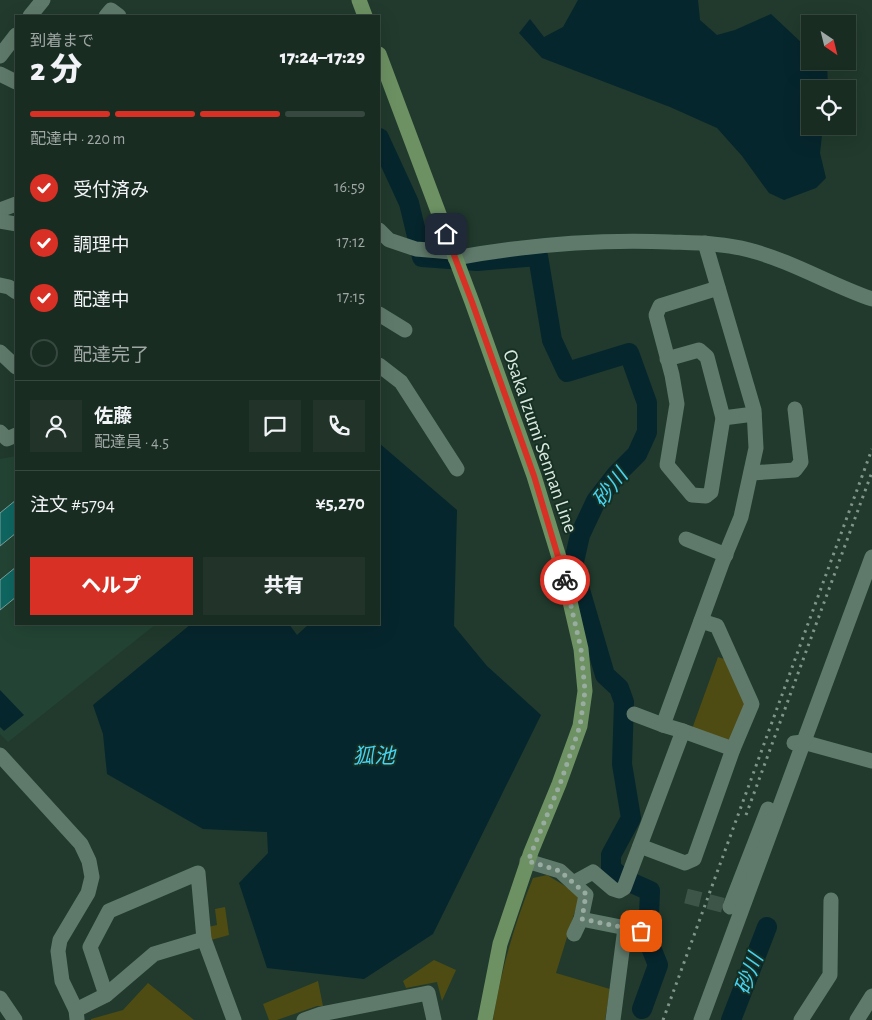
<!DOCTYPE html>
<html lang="ja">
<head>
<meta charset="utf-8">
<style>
  body { margin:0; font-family:"Alegreya Sans","Noto Sans JP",sans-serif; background:#22342a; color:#f1f3f6; height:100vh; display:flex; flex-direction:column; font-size:19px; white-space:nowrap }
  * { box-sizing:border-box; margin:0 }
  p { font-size:16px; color:#9fa7a5 }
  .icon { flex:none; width:28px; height:28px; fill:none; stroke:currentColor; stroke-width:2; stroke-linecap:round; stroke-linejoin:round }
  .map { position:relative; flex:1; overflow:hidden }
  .drawer { position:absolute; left:15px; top:15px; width:365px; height:610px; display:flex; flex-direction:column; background:#192c22; border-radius:0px; box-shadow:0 5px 20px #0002,0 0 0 1px #374840 }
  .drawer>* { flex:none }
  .needle { width:32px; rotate:145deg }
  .controls { position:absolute; left:801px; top:15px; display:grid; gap:10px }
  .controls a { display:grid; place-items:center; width:55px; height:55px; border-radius:0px; background:#192c22; box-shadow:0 5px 20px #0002,0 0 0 1px #374840; font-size:25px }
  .pin { position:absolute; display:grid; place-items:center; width:42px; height:42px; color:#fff; margin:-21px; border-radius:10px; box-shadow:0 2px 8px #0006 }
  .courier { position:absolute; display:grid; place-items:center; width:50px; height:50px; margin:-25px; border:4px solid #d93025; border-radius:50%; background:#fff; color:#222; box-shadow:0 1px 6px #0007 }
  .overview em { font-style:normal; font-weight:800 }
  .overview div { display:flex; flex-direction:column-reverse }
  .overview { display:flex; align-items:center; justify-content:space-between; height:85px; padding:0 15px }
  h1 { font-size:32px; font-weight:800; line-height:38px }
  .bar { display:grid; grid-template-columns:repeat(4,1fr); gap:8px 5px; align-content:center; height:60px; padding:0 15px }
  .bar i { height:6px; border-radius:4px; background:#374840 }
  .bar .current { background:#d93025 }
  .bar p { grid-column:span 4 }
  .line { display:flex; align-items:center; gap:12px; padding:0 15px; border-top:1px solid #374840 }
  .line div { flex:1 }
  .round { display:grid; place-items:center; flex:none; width:52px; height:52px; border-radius:0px; background:#22342a }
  ol { padding:0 15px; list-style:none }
  li { display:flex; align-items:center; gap:15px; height:55px }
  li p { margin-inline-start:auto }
  li .icon { padding:5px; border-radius:50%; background:#d93025; color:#fff; stroke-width:4 }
  li:last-child { color:#9fa7a5 }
  li i { width:28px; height:28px; border:2px solid #374840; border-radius:50% }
  .cta { display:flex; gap:10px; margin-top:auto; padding:10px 15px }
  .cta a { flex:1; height:58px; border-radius:0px; background:#d93025; color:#fff; font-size:20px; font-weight:800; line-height:58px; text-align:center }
  .cta a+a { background:#22342a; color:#f1f3f6 }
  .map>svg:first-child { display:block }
</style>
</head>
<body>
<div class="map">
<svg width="872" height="1020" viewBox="0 0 872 1020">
  <rect width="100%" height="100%" fill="#213a2d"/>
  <path fill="#234434" d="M 16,456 L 16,624 L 156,624 L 8,742 L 0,734 L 0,459 Z"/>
  <g fill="#4e4c12">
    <path d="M 718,657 L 727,660 L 746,704 L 732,738 L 726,741 L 692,729 Z"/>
    <path d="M 547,875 L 580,895 L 556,973 L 610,989 L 605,1020 L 493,1020 C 501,970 514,925 533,878 Z"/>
    <path d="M 225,907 L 229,935 L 211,940 L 208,927 L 217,925 L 215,909 Z"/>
    <path d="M 434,960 L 456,970 L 442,1001 L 437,982 L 406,988 L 403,981 Z"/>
    <path d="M 318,981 L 323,1006 L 317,1006 L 277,1020 L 269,1020 L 263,1004 Z"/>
    <path d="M 148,983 L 194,1020 L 91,1020 L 91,1019 L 123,1010 Z"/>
  </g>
  <g fill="#06262d">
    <path d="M 578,0 L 698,0 L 700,20 L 717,35 L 735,30 L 771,14 L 803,44 L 810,47 L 810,61 L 827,61 L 828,89 L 810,89 L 810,126 L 823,126 L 820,153 L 826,178 L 816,188 L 784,200 L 769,193 L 742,156 L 717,128 L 670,107 L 542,58 L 519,33 L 530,19 L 544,37 L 563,27 Z"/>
    <path d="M 379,443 L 457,510 L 454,626 L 487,666 L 541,715 L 433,934 L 364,979 L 267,968 L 239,883 L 268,853 L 267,832 L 203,829 L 107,774 L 103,734 L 93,705 L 191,624 L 289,624 L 297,635 L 309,624 L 379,624 Z"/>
    <path d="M 0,690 L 24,715 L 4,731 L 0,727 Z"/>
  </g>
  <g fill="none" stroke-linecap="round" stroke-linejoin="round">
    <g stroke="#06262d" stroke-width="20">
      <path d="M 379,138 L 409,203 L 422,257 L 477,261 L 538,256 L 552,340 L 567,372 L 629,353 L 647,403 L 647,432 L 637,454 L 617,474 L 596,501 L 580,535 L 573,566 L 605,675 L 619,688 L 624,702 L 622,764 L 631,818 L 611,855 L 611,868 L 623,879 L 650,891 L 648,940 L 658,965 L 642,1009"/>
      <path d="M 731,1020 L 767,927"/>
    </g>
  </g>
  <g fill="#0f6762" stroke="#7d9f9c">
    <path d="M 16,500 L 16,533 L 0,546 L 0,513 Z"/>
    <path d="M 16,567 L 16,597 L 0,610 L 0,580 Z"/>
  </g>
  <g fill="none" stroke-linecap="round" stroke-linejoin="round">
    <path stroke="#3d5448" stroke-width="15" stroke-dasharray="15 8" stroke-linecap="butt" d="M 686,896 L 730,907"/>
    <g stroke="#5f7a6b" stroke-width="15">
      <path d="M 30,16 L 43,0"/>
      <path d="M 106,16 L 111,10 L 119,16"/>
      <path d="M 0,56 L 16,35"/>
      <path d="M 0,74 L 16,82"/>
      <path d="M 0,210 L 16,204"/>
      <path d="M 0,221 L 16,224"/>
      <path d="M 379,230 L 389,240 L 416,249 L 452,252"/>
      <path d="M 455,258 C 526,245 597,239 670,242 C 696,243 723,243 749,250 C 792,261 831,285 872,299"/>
      <path d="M 0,285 L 9,287 L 16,292"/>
      <path d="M 379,314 L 405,330"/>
      <path d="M 0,352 L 16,367"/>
      <path d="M 667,359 L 699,350 L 707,357 L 723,418 L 711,492 L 706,496 L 692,495 L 667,465 L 677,404 L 672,375 L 656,315 L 660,306 L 718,288"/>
      <path d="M 379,365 L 401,382 L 457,469"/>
      <path d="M 723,418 L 754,414"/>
      <path d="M 0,432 L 7,439 L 16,435"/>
      <path d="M 751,473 L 795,470 L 801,462 L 795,409"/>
      <path d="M 686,539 L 726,555"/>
      <path d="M 634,714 L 663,725"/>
      <path d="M 683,731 L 733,749 L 752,704 L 717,626 L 701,621"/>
      <path d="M 794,743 L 803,742 L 872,761"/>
      <path d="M 0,755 L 81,844 L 89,861 L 92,877 L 88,893 L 60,940 L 58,951 L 62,981 L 76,1010 L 77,1019"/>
      <path d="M 640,846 L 685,863 L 694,859 L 733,749"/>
      <path d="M 527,861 L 560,871 L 586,895 L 581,919 L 574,934"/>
      <path d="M 573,883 L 593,872 L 613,889 L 619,891 L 624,888 L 683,731 L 663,725 L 722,563 L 741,517 L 756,448 L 754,410 L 705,243"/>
      <path d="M 730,907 L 768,809"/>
      <path d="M 581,919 L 641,931"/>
      <path d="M 106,995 L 154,954 L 204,939"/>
      <path d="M 0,998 L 15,1020"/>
      <path d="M 76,1010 L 106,995 L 90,947 L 109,911 L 198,873 L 204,939 L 234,1020"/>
      <path d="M 304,1020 L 321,1014 L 428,993 L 434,1020"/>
      <path d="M 613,1020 L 625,928"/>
      <path d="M 701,1020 L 872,557"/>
      <path d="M 801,1020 L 830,975 L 831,900"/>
      <path d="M 857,1020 L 872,996"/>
    </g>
    <g stroke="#6d9162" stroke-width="15">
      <path d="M 359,0 L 365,16"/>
      <path d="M 379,54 L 472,302 L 534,476 L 562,567 L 581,649 L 585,691 L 580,726 L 559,784 L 531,852 L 500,944 L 485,1020"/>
    </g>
    <g stroke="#809489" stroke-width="3" stroke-dasharray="2.5 5" stroke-linecap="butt">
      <path d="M 746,815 L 872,472"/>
      <path d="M 663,1020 L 872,449"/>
    </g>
  </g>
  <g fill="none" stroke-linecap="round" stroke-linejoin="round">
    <path stroke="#99aca1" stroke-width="5" stroke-dasharray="0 9" d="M 565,580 L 581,649 L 585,691 L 580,726 L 560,784 L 528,861 L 560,871 L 586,894 L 582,919 L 641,931"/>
    <path stroke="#d93025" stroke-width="6" d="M 446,234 L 472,302 L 534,476 L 565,580"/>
  </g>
  <g text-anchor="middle" stroke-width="4" stroke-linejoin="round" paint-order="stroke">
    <g font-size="20" fill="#dae9e0" stroke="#173024">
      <text transform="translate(541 441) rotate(71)" y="7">Osaka Izumi Sennan Line</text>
    </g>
    <g font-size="21" font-style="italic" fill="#44d3f2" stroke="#173024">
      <text transform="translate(610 488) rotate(-52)" y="7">砂川</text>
      <text x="374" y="763">狐池</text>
      <text transform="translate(749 974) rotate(-69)" y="7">砂川</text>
    </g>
  </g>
</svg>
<div class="controls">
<a><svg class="needle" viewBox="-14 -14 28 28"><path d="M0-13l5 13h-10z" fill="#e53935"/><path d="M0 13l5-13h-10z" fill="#9fa7a5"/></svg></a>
<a><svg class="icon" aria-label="locate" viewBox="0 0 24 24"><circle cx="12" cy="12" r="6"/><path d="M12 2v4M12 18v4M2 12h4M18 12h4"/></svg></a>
</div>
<div class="pin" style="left:641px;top:931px;background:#ea580c"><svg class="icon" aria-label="bag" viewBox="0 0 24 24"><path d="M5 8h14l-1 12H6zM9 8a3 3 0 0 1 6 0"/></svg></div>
<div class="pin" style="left:446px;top:234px;background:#1f2937"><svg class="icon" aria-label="home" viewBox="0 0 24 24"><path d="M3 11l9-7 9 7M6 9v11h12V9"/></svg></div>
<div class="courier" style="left:565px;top:580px"><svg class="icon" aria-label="bike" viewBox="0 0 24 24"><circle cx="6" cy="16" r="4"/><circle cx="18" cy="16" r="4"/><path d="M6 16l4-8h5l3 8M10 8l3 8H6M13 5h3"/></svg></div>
<section class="drawer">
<div class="overview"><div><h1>2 分</h1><p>到着まで</p></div><em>17:24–17:29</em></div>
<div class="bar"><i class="current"></i><i class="current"></i><i class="current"></i><i></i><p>配達中 · 220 m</p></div>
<ol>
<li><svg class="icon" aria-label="check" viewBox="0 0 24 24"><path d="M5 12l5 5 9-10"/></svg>受付済み<p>16:59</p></li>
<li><svg class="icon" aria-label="check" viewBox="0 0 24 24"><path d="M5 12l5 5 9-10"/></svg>調理中<p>17:12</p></li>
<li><svg class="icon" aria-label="check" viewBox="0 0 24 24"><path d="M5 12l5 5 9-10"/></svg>配達中<p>17:15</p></li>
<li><i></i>配達完了</li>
</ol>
<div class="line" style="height:90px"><a class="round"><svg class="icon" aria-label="person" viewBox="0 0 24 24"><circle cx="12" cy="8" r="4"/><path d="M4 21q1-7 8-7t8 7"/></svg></a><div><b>佐藤</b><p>配達員 · 4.5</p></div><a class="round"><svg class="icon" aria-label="chat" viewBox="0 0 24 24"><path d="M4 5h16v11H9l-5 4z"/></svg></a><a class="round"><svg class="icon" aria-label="phone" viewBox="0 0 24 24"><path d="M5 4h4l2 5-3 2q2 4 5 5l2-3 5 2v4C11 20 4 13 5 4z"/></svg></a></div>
<div class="line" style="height:65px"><div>注文 #5794</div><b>¥5,270</b></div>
<div class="cta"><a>ヘルプ</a><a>共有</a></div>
</section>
</div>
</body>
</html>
